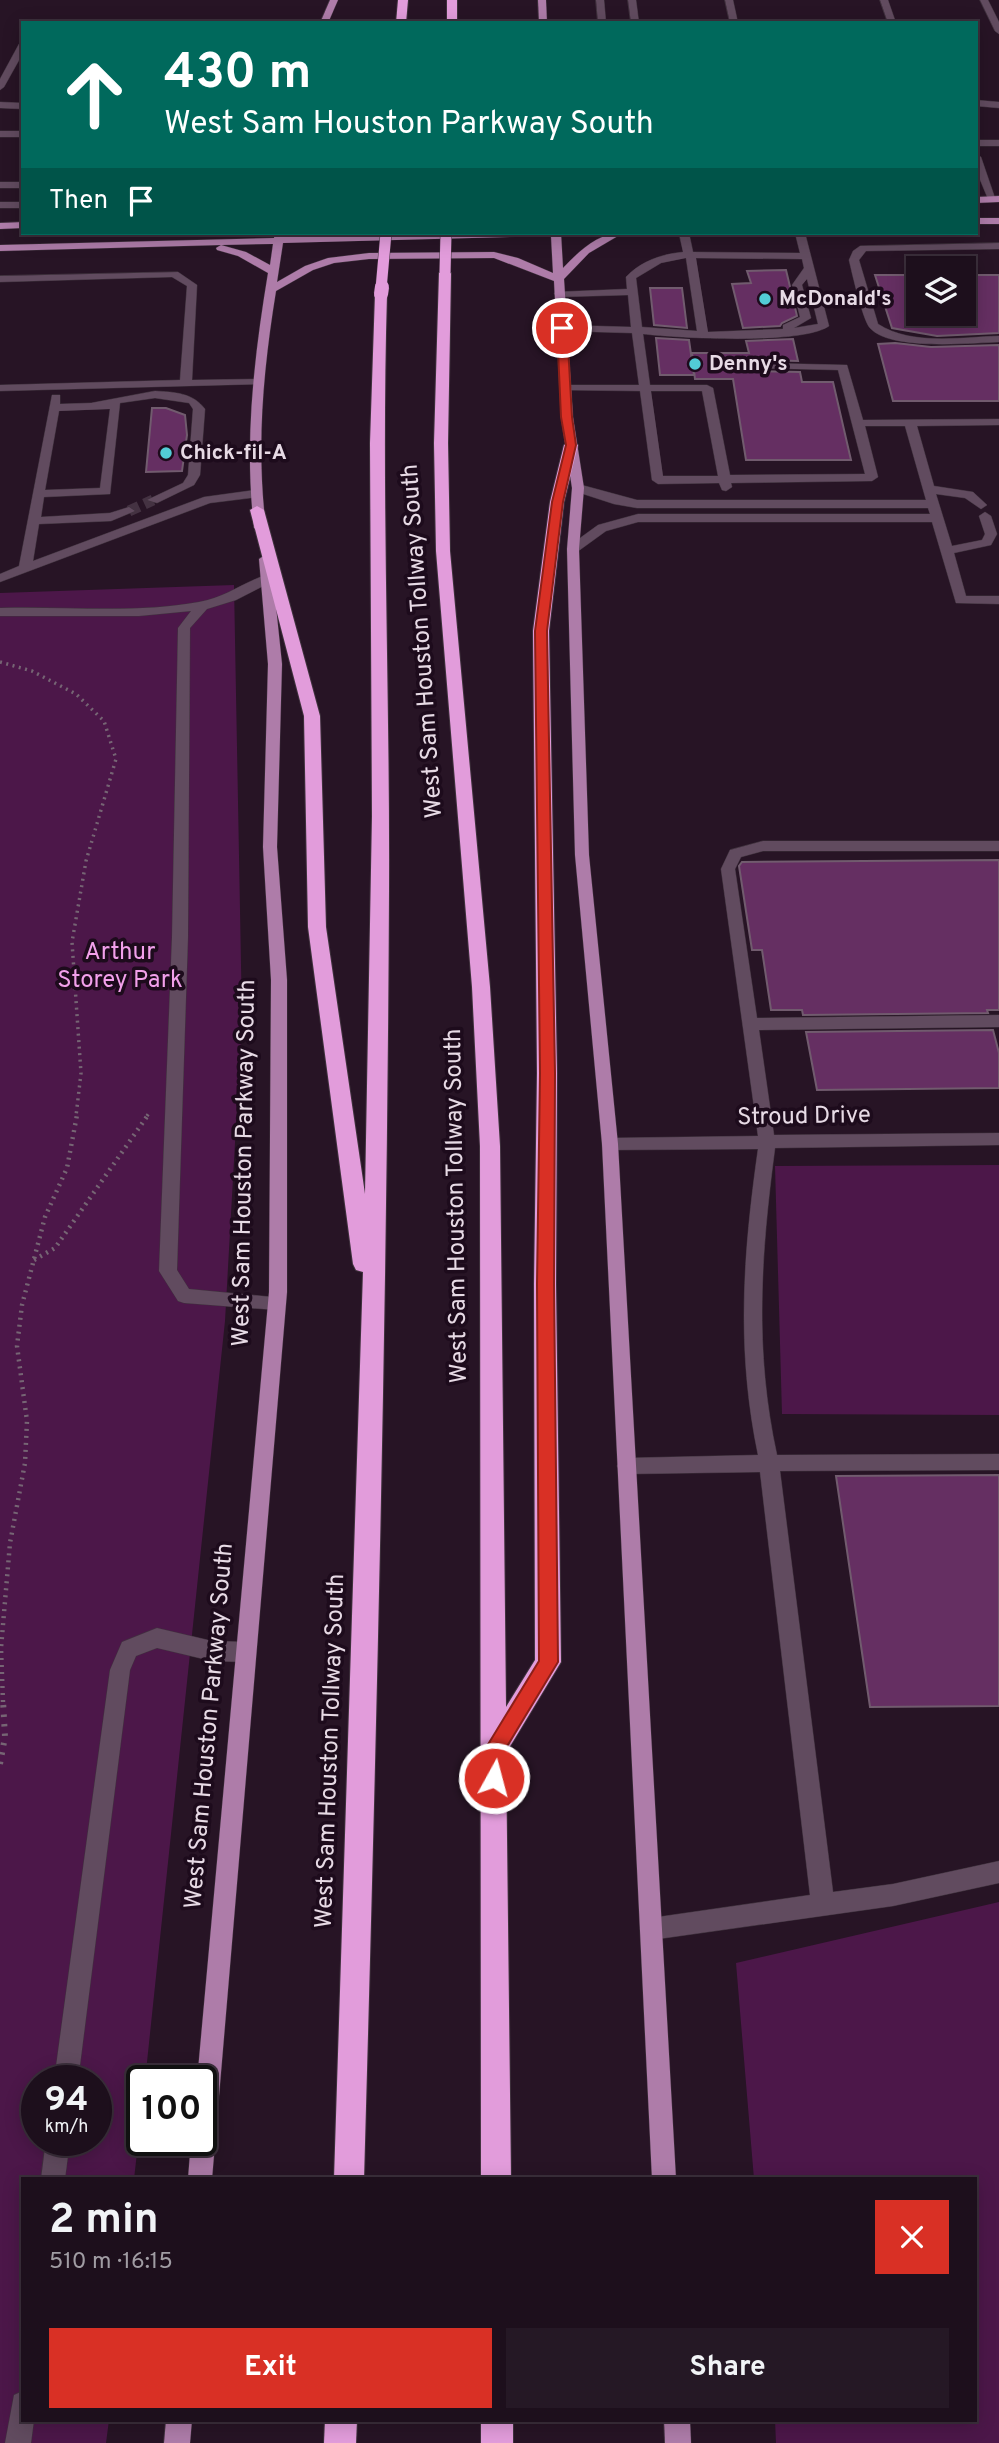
<!DOCTYPE html>
<meta charset="utf-8">
<style>
body{margin:0;font-family:Overpass,sans-serif;background:#251825;color:#f1f3f6;height:100vh;display:flex;flex-direction:column;font-size:26px;white-space:nowrap}
*{box-sizing:border-box;margin:0}
p{font-size:23px;color:#a09ca3}
.icon{flex:none;width:38px;height:38px;fill:none;stroke:currentColor;stroke-width:2;stroke-linecap:round;stroke-linejoin:round}
.map{position:relative;flex:1;overflow:hidden}
.side{position:absolute;left:21px;top:2177px;width:956px;height:245px;display:flex;flex-direction:column;background:#1d0f1c;border-radius:0px;box-shadow:0 4px 18px #0003,0 0 0 2px #3b2f3b}
.side>*{flex:none}
.banner{position:absolute;left:21px;top:21px;width:957px;height:214px;border-radius:0px;box-shadow:0 4px 18px #0003,0 0 0 2px #3b2f3b;background:#00695c;color:#fff;overflow:hidden}
.tools{position:absolute;left:906px;top:256px;display:grid;gap:14px}
.tools a{display:grid;place-items:center;width:70px;height:70px;border-radius:0px;background:#1d0f1c;box-shadow:0 4px 18px #0003,0 0 0 2px #3b2f3b;font-size:35px}
.speed{position:absolute;left:21px;top:2065px;display:flex;gap:14px;font-size:35px;font-weight:700;text-align:center}
.speed>*{display:grid;place-content:center;width:91px;height:91px;border-radius:50%;background:#1d0f1c;box-shadow:0 4px 18px #0003,0 0 0 2px #3b2f3b;line-height:1}
.speed small{font-size:18px;font-weight:400}
.speed .limit{border:4px solid #111;border-radius:10px;background:#fff;color:#111}
.pin{position:absolute;display:grid;place-items:center;width:60px;height:60px;color:#fff;margin:-30px;border:4px solid #fff;border-radius:50%;box-shadow:0 2px 7px #0007}
.me{position:absolute;width:77px;margin:-38px;rotate:7deg;stroke-linejoin:round;filter:drop-shadow(0 0 5px #0008)}
.turn{display:flex;align-items:center;gap:24px;height:147px;padding:0 28px;font-size:32px}
.turn .icon{width:91px;height:91px;stroke-width:2.5}
.turn b{display:block;font-size:49px;line-height:60px}
.then{display:flex;align-items:center;height:66px;padding:0 28px;background:#0003;gap:14px;font-size:26px}
.round{display:grid;place-items:center;flex:none;width:74px;height:74px;border-radius:0px;background:#251825}
.summary{display:flex;align-items:center;justify-content:space-between;height:119px;padding:0 28px}
h1{font-size:42px;font-weight:700;line-height:52px}
.action{display:flex;gap:14px;margin-top:auto;padding:14px 28px}
.action a{flex:1;height:80px;border-radius:0px;background:#d93025;color:#fff;font-size:28px;font-weight:700;line-height:80px;text-align:center}
.action a+a{background:#251825;color:#f1f3f6}
.map>svg:first-child{display:block}
.green{fill:#4c1749;fill-rule:evenodd}
.building{fill:#652f62;stroke:#715b6e;stroke-width:2}
.lines{fill:none;stroke-linecap:round;stroke-linejoin:round}
.minor-tunnel{stroke:#443242;stroke-width:11;stroke-dasharray:11 6;stroke-linecap:butt}
.minor-casing{stroke:#3f323d;stroke-width:1}
.major-casing{stroke:#3f323d;stroke-width:1}
.highway-casing{stroke:#3f323d;stroke-width:2}
.path-far2{stroke:#766574;stroke-width:3.5;stroke-dasharray:2 4.5;stroke-linecap:butt}
.path-far1{stroke:#766574;stroke-width:4.5;stroke-dasharray:2 5;stroke-linecap:butt}
.path{stroke:#766574;stroke-width:6;stroke-dasharray:2.5 7;stroke-linecap:butt}
.minor{fill:#614b5f;fill-rule:evenodd}
.major{fill:#ae7ca9;fill-rule:evenodd}
.highway{fill:#e29cdb;fill-rule:evenodd}
.highway-bridge-far1-casing{stroke:#3f323d;stroke-width:12;stroke-linecap:butt}
.highway-bridge-casing{stroke:#3f323d;stroke-width:15;stroke-linecap:butt}
.highway-bridge-far1{stroke:#e29cdb;stroke-width:11}
.highway-bridge{stroke:#e29cdb;stroke-width:14}
.route{fill:#d93025;stroke:#8d1f18;stroke-width:2}
.poi-dot{fill:#52ccd6;stroke:#1d0b1c;stroke-width:2.5}
.labels{text-anchor:middle;dominant-baseline:central;stroke-width:7;stroke-linejoin:round;paint-order:stroke}
.far-poi-label{font-size:21px;font-weight:bold;fill:#e7dae5;stroke:#1d0b1c;text-anchor:start}
.street-label{font-size:24px;fill:#e7dae5;stroke:#1d0b1c}
.park-label{font-size:24px;fill:#f2a0eb;stroke:#1d0b1c}
</style>
<div class="map">
<svg width="999" height="2443" viewBox="0 0 999 2443">
<rect width="100%" height="100%" fill="#271425"/>
<g class="green">
<path d="M234,585L242,1018L225,1321L145,2081H142V2109L134,2179H23V2420H109L106,2443H0V593ZM37,2081H96V2140H37Z"/>
<path d="M999,1165V1415L782,1414L775,1166Z"/>
<path d="M999,1902V2443H776L775,2420H975V2179H754L736,1963Z"/>
</g>
<g class="building">
<path d="M786,270L797,316L782,323L780,326L743,328L732,284L751,283L747,271Z"/>
<path d="M875,275H919V313H964V275H999V333L937,336L892,328Z"/>
<path d="M650,288H682L687,328L654,325Z"/>
<path d="M656,338L689,340L694,375H660Z"/>
<path d="M793,339L798,361L760,360L753,367L756,371L800,372L802,382H833L851,460H746L733,379H695L692,353H749L746,341Z"/>
<path d="M895,343L931,347L999,345V401H893L878,344Z"/>
<path d="M152,408H166L185,415L187,435L182,471L146,472Z"/>
<path d="M999,860V1010H987L988,1013L803,1015L802,1010H771L762,950H752L739,866L742,862Z"/>
<path d="M993,1030L999,1053V1088L817,1090L806,1032Z"/>
<path d="M999,1475V1706L870,1707L836,1476Z"/>
</g>
<g class="lines">
<path class="minor-tunnel" d="M129,511L153,500"/>
<defs>
<g id="minor">
<path d="M596,0H604L606,23H598Z"/>
<path d="M628,0H636L639,23H631Z"/>
<path d="M725,0H733L738,23H730Z"/>
<path d="M880,0H888L896,23H888Z"/>
<path d="M980,0H988L999,22V34L995,31Z"/>
<path d="M23,41V53L4,87L0,90V79L19,44Z"/>
<path d="M976,100L999,102V108L976,106Z"/>
<path d="M0,102L23,103V109L0,108Z"/>
<rect x="0" y="131" width="23" height="6"/>
<rect x="976" y="140" width="23" height="6"/>
<path d="M976,154L981,157L996,201L988,199L976,170Z"/>
<rect x="0" y="182" width="23" height="6"/>
<rect x="0" y="202" width="23" height="6"/>
<path d="M679,233H689L693,252L800,253L795,233H805L829,326C802,345 679,338 643,334L650,385H707L713,388L730,475L865,474L838,370L756,368L755,366L760,363L847,365L863,420L999,419V425L917,426L934,486L973,492L987,505L981,509L965,498L936,494L952,546L982,540L985,534L979,516L985,512L991,516L997,534L991,545L954,553L966,596H999V604L956,603L932,522H638L606,531L577,552H569V546L598,525L638,514H930L928,508H637L614,504L574,491V485L578,484L637,500H926L905,426H865L878,477L872,481L731,483L732,487L726,491L722,490L719,483L658,484L652,480L640,391L561,390L559,388L565,385H639L632,333L562,331L557,328L562,325L631,327L628,295L559,297L554,294L555,292L627,289L626,277C641,261 662,254 683,252ZM686,258L697,331L642,327L636,278L661,263ZM696,258L802,259L804,268L792,285L800,317L783,325V329L708,332ZM807,279L818,324L794,328L811,318L802,285ZM651,391H702L718,476H663Z"/>
<path d="M999,243V249L866,251L859,260L878,324C912,346 961,337 999,336V342C970,343 890,351 870,328C863,321 852,273 849,260L853,251L860,246Z"/>
<path d="M178,272L197,285L192,380L257,379L263,382L261,384L0,391V385L180,380L187,286L172,277L0,282V276Z"/>
<path d="M155,391C175,392 193,393 205,409L200,475L194,485L157,503L147,500L183,483L188,475L193,409L189,403L155,398L120,403L110,494L44,497L41,517L110,513L129,507L135,511L111,521L39,524L33,561L204,497L255,490L261,494L259,497L210,503L0,582V574L19,566L52,395H60V404L91,403ZM110,409L100,488L45,490L59,411Z"/>
<path d="M269,574L273,575V581L236,600L207,609L190,628L188,937L177,1270L189,1289L283,1298L286,1303L283,1308L277,1310L184,1303L178,1301L159,1271L172,937L178,628L191,611L139,616H0V608C66,606 134,614 199,602C225,598 245,581 269,574Z"/>
<path d="M763,841H999V851H763L741,857L735,869L757,1018L999,1015V1027L759,1030L774,1135L999,1133V1145L775,1148C761,1255 754,1349 777,1455L999,1454V1470L780,1471L833,1892L893,1884L999,1861V1883L893,1906L651,1940L643,1937L640,1929L643,1921L651,1918L810,1895L760,1472L627,1474L620,1472L617,1466L620,1460L627,1458L758,1455C736,1349 743,1255 758,1149L610,1150L604,1149L602,1144L604,1139L610,1138L758,1136L721,869L730,850Z"/>
<path d="M157,1628L212,1641L246,1642L253,1645L256,1652L253,1659L246,1662L212,1661L157,1648L136,1656L130,1670L78,2081H54L110,1670L122,1642Z"/>
<path d="M46,2140H70L65,2179H41Z"/>
<path d="M23,2391V2420H34L31,2443H5L14,2395Z"/>
</g>
<g id="major">
<path d="M330,0H338L328,23H320Z"/>
<path d="M538,0H546L547,23H539Z"/>
<path d="M999,196V202L976,203V197Z"/>
<rect x="976" y="218" width="23" height="6"/>
<path d="M23,222V228L0,229V223Z"/>
<path d="M275,233H285L284,237L561,233L563,268C579,251 599,232 623,233L589,253L564,279L573,417L584,488L579,549L589,855L618,1144L676,2179H652L602,1144L575,855L567,549L572,488L561,417L554,281L494,258L369,259L334,263L313,270L276,291C263,371 256,448 266,528L260,532L254,528C244,441 254,358 268,273L238,256L217,250L216,248L221,245L0,251V245L274,238ZM551,236L553,273L518,258L494,252L369,253L328,258L305,266L277,282L283,243ZM273,244L270,265L246,252L221,245Z"/>
<path d="M265,555L271,559L282,664L277,847L287,980V1292L212,2179H188L191,2140H201V2081H197L269,1292L271,980L263,847L268,664L259,559Z"/>
<path d="M166,2420H192L190,2443H164Z"/>
<path d="M664,2420H690L691,2443H665Z"/>
</g>
<g id="highway">
<path d="M398,0H408L406,23H396Z"/>
<rect x="447" y="0" width="10" height="23"/>
<path d="M445,269L451,273L448,443L450,551L490,987L500,1146L506,1707L535,1660L534,1284L537,1073L533,631L550,502L564,445L571,441L578,445L564,502L549,631L557,1073L556,1284L561,1662L506,1753L511,2179H481L480,1146L472,987L436,551L434,443L439,273Z"/>
<path d="M381,290L387,294C381,493 390,692 389,891C387,1320 376,1750 364,2179H334L363,1272L356,1270L353,1264L308,927L304,716L250,510L257,506L264,510L320,716L326,927L365,1194L372,816L370,443L375,294Z"/>
<path d="M325,2420H357L356,2443H324Z"/>
<rect x="481" y="2420" width="32" height="23"/>
</g>
</defs>
<use href="#minor" class="minor-casing"/>
<use href="#major" class="major-casing"/>
<use href="#highway" class="highway-casing"/>
<g class="path-far2">
<path d="M0,662L32,671L76,694L104,721L116,759L86,861L72,942L81,1073L76,1116"/>
<path d="M147,1116L149,1113"/>
</g>
<g class="path-far1">
<path d="M34,1260L55,1248L148,1115"/>
<path d="M3,1702L1,1648L10,1543L25,1463L27,1421L17,1346L22,1305L45,1217L67,1168L77,1115"/>
</g>
<path class="path" d="M0,1764L5,1737L3,1700"/>
<use href="#minor" class="minor"/>
<use href="#major" class="major"/>
<use href="#highway" class="highway"/>
<defs>
<g id="highway-bridge-far1">
<path d="M445,273L446,233"/>
<path d="M381,289L386,233"/>
</g>
<path id="highway-bridge" d="M381,294L382,287"/>
</defs>
<use href="#highway-bridge-far1" class="highway-bridge-far1-casing"/>
<use href="#highway-bridge" class="highway-bridge-casing"/>
<use href="#highway-bridge-far1" class="highway-bridge-far1"/>
<use href="#highway-bridge" class="highway-bridge"/>
</g>
<path class="route" d="M562,325L567,328L572,417L576,445L563,502L547,631L555,1073L554,1284L558,1662L503,1753L504,1778L501,1785L494,1788L487,1785L484,1778V1751L539,1661L537,1284L540,1073L535,631L552,502L566,445L561,417L557,328Z"/>
<g class="poi-dot">
<circle cx="765" cy="299" r="7"/>
<circle cx="695" cy="364" r="7"/>
<circle cx="166" cy="453" r="7"/>
</g>
<g class="labels">
<g class="far-poi-label">
<text x="779" y="299">McDonald's</text>
<text x="709" y="364">Denny's</text>
<text x="180" y="453">Chick-fil-A</text>
</g>
<g class="street-label">
<text transform="translate(423 641) rotate(-94)">West Sam Houston Tollway South</text>
<text transform="translate(804 1117) rotate(-1)">Stroud Drive</text>
<text transform="translate(245 1163) rotate(-89)">West Sam Houston Parkway South</text>
<text transform="translate(457 1206) rotate(-91)">West Sam Houston Tollway South</text>
<text transform="translate(210 1726) rotate(-85)">West Sam Houston Parkway South</text>
<text transform="translate(331 1751) rotate(-88)">West Sam Houston Tollway South</text>
</g>
<g class="park-label">
<text x="120" y="953">Arthur<tspan x="120" dy="28">Storey Park</tspan></text>
</g>
</g>
</svg>
<div class="tools">
<a><svg class="icon" aria-label="layers" viewBox="0 0 24 24"><path d="M12 4l9 5-9 5-9-5zM3 14l9 5 9-5"/></svg></a>
</div>
<div class="speed"><div>94<small>km/h</small></div><div class="limit">100</div></div>
<div class="pin" style="left:562px;top:328px;background:#d93025"><svg class="icon" aria-label="arrive" viewBox="0 0 24 24"><path d="M6 21V4h12l-3 4 3 4H6"/></svg></div>
<svg class="me" style="left:494px;top:1778px" viewBox="-20 -20 40 40"><circle r="17" fill="#d93025" stroke="#fff" stroke-width="3"/><path d="M0-11L8 9 0 5-8 9z" fill="#fff"/></svg>
<div class="banner">
<div class="turn"><svg class="icon" aria-label="ahead" viewBox="0 0 24 24"><path d="M12 20V5M6 11l6-6 6 6"/></svg><div><b>430 m</b>West Sam Houston Parkway South</div></div>
<div class="then">Then<svg class="icon" aria-label="arrive" viewBox="0 0 24 24"><path d="M6 21V4h12l-3 4 3 4H6"/></svg></div>
</div>
<section class="side">
<div class="summary"><div><h1>2 min</h1><p>510 m · 16:15</p></div><a class="round" style="background:#d93025;color:#fff"><svg class="icon" aria-label="close" viewBox="0 0 24 24"><path d="M6 6l12 12M18 6L6 18"/></svg></a></div>
<div class="action"><a>Exit</a><a>Share</a></div>
</section>
</div>
